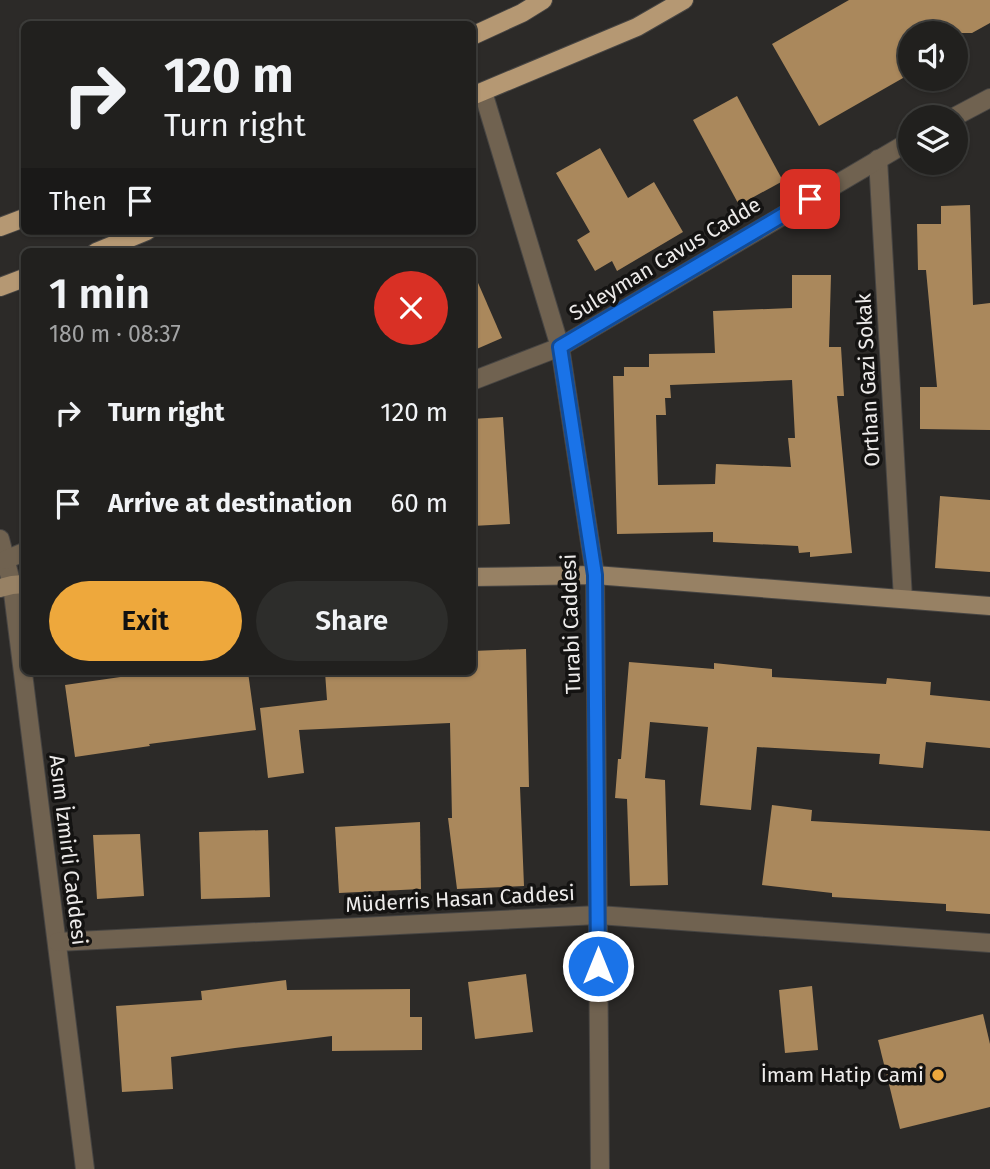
<!DOCTYPE html>
<meta charset="utf-8">
<style>
body{margin:0;font-family:"Fira Sans",sans-serif;background:#2d2d2b;color:#f1f3f6;height:100vh;display:flex;flex-direction:column;font-size:26px;white-space:nowrap}
*{box-sizing:border-box;margin:0}
p{font-size:23px;color:#a2a3a4}
.icon{flex:none;width:38px;height:38px;fill:none;stroke:currentColor;stroke-width:2;stroke-linecap:round;stroke-linejoin:round}
.map{position:relative;flex:1;overflow:hidden}
.panel{position:absolute;left:21px;top:248px;width:455px;height:427px;display:flex;flex-direction:column;background:#21201e;border-radius:10px;box-shadow:0 2px 5px #0004,0 0 0 2px #3e3e3c}
.panel>*{flex:none}
.hud{position:absolute;left:21px;top:21px;width:455px;height:214px;border-radius:10px;box-shadow:0 2px 5px #0004,0 0 0 2px #3e3e3c;background:#21201e;color:#f1f3f6;overflow:hidden}
.fabs{position:absolute;left:898px;top:21px;display:grid;gap:14px}
.fabs a{display:grid;place-items:center;width:70px;height:70px;border-radius:50%;background:#21201e;box-shadow:0 2px 5px #0004,0 0 0 2px #3e3e3c;font-size:35px}
.pin{position:absolute;display:grid;place-items:center;width:60px;height:60px;color:#fff;margin:-30px;border-radius:14px;box-shadow:0 4px 10px #0006}
.me{position:absolute;width:77px;margin:-38px;rotate:0deg;stroke-linejoin:round;filter:drop-shadow(0 0 5px #0008)}
.turn{display:flex;align-items:center;gap:24px;height:147px;padding:0 28px;font-size:32px}
.turn .icon{width:91px;height:91px;stroke-width:2.5}
.turn b{display:block;font-size:49px;line-height:60px}
.then{display:flex;align-items:center;height:66px;padding:0 28px;background:#0003;gap:14px;font-size:26px}
.round{display:grid;place-items:center;flex:none;width:74px;height:74px;border-radius:37px;background:#2d2d2b}
.head{display:flex;align-items:center;justify-content:space-between;height:119px;padding:0 28px}
h1{font-size:42px;font-weight:600;line-height:52px}
.cta{display:flex;gap:14px;margin-top:auto;padding:14px 28px}
.cta a{flex:1;height:80px;border-radius:42px;background:#eea83c;color:#111;font-size:28px;font-weight:600;line-height:80px;text-align:center}
.cta a+a{background:#2d2d2b;color:#f1f3f6}
ul{padding:0;list-style:none}
li{display:flex;align-items:center;gap:21px;height:91px;padding:0 28px}
li div{flex:1}
li b{display:block;font-size:26px}
li em{font-style:normal}
.map>svg:first-child{display:block}
.building{fill:#aa885c;fill-rule:evenodd}
.lines{fill:none;stroke-linecap:round;stroke-linejoin:round}
.street-casing{stroke:#474543;stroke-width:20}
.secondary-casing{stroke:#474543;stroke-width:20}
.primary-casing{stroke:#474543;stroke-width:20}
.street{stroke:#706250;stroke-width:18}
.secondary{stroke:#978164;stroke-width:18}
.primary{stroke:#b59873;stroke-width:18}
.route-casing{stroke:#114b97;stroke-width:18}
.route{stroke:#1a73e8;stroke-width:12}
.poi-dot{fill:#eea83c;stroke:#141312;stroke-width:2.5}
.labels{text-anchor:middle;dominant-baseline:central;stroke-width:7;stroke-linejoin:round;paint-order:stroke}
.street-label{font-size:21px;fill:#edebea;stroke:#141312}
.poi-label{font-size:21px;fill:#edebea;stroke:#141312;text-anchor:end}
</style>
<div class="map">
<svg width="990" height="1169" viewBox="0 0 990 1169">
<rect width="100%" height="100%" fill="#2c2a28"/>
<g class="building">
<path d="M849,0H990V23L972,33H910V74L819,126L772,44Z"/>
<path d="M737,96L783,181L739,205L693,120Z"/>
<path d="M600,148L628,198L654,182L683,232L617,271L612,261L595,271L577,240L590,232L556,173Z"/>
<path d="M970,205L973,305L990,303V430L920,429V387H937L926,270H918L917,224H941V206Z"/>
<path d="M472,269L502,338L472,351Z"/>
<path d="M792,275H831L829,347H841L844,396H837L852,553L810,557V552L799,553L798,546L713,542V532L617,534L613,376H624V367H649V354L715,353L713,311L792,308ZM792,380L795,438H788L791,467L716,464L715,484L658,485L656,415H666L665,398H671L670,385Z"/>
<path d="M503,417L510,524L472,526V419Z"/>
<path d="M940,496L990,500V572L935,568Z"/>
<path d="M526,649L529,787H520L524,886L457,889L448,818H452L450,723L299,730L304,773L268,778L260,708L327,700L325,672H472V651Z"/>
<path d="M629,662L714,669V663L772,669V677L886,684L887,678L931,682L930,695L990,701V748L926,742L923,768L879,764L880,754L757,747L751,810L700,805L708,727L650,722L645,778L665,780L668,885L630,886L627,799L615,798L618,759H621Z"/>
<path d="M155,672H248L256,730L149,744L150,746L75,757L65,685Z"/>
<path d="M772,805L812,810L811,821L990,831V914L946,911V904L832,897V893L762,885Z"/>
<path d="M420,822L421,889L339,893L335,827Z"/>
<path d="M268,830L270,897L201,899L199,832Z"/>
<path d="M140,834L144,896L97,899L93,835Z"/>
<path d="M526,974L533,1032L475,1039L468,982Z"/>
<path d="M286,980L287,990L410,989V1017H422V1050L332,1051V1036L235,1048L171,1057L173,1089L122,1092L116,1006L202,1000L201,991Z"/>
<path d="M812,986L818,1050L785,1053L779,990Z"/>
<path d="M983,1014L990,1044V1107L900,1129L878,1040Z"/>
</g>
<g class="lines">
<defs>
<g id="street">
<path d="M483,92L560,347L595,575L600,1169"/>
<path d="M954,117L990,98"/>
<path d="M878,159L903,599"/>
<path d="M472,381L560,347L910,141"/>
<path d="M0,539L12,585L85,1169"/>
<path d="M5,560L24,552"/>
<path d="M57,942L598,915L990,943"/>
</g>
<g id="secondary">
<path d="M472,577L595,575L990,606"/>
<path d="M0,588L12,585L24,584"/>
</g>
<g id="primary">
<path d="M472,36L522,13L543,0"/>
<path d="M472,96L637,27L684,0"/>
<path d="M0,227L24,218"/>
<path d="M96,252L147,231"/>
<path d="M0,287L24,278"/>
</g>
</defs>
<use href="#street" class="street-casing"/>
<use href="#secondary" class="secondary-casing"/>
<use href="#primary" class="primary-casing"/>
<use href="#street" class="street"/>
<use href="#secondary" class="secondary"/>
<use href="#primary" class="primary"/>
</g>
<g class="lines">
<defs>
<path id="route" d="M598,966L595,575L560,347L810,199"/>
</defs>
<use href="#route" class="route-casing"/>
<use href="#route" class="route"/>
</g>
<circle class="poi-dot" cx="938" cy="1075" r="7"/>
<g class="labels">
<g class="street-label">
<text transform="translate(665 259) rotate(-31)">Suleyman Cavus Cadde</text>
<text transform="translate(868 380) rotate(-93)">Orthan Gazi Sokak</text>
<text transform="translate(571 624) rotate(-92)">Turabi Caddesi</text>
<text transform="translate(68 850) rotate(83)">Asım İzmirli Caddesi</text>
<text transform="translate(460 899) rotate(-3)">Müderris Hasan Caddesi</text>
</g>
<g class="poi-label">
<text x="924" y="1075">İmam Hatip Cami</text>
</g>
</g>
</svg>
<div class="fabs">
<a><svg class="icon" aria-label="sound" viewBox="0 0 24 24"><path d="M4 9h4l5-4v14l-5-4H4zM17 9q2 3 0 6"/></svg></a>
<a><svg class="icon" aria-label="layers" viewBox="0 0 24 24"><path d="M12 4l9 5-9 5-9-5zM3 14l9 5 9-5"/></svg></a>
</div>
<div class="pin" style="left:810px;top:199px;background:#d93025"><svg class="icon" aria-label="arrive" viewBox="0 0 24 24"><path d="M6 21V4h12l-3 4 3 4H6"/></svg></div>
<svg class="me" style="left:598px;top:966px" viewBox="-20 -20 40 40"><circle r="17" fill="#1a73e8" stroke="#fff" stroke-width="3"/><path d="M0-11L8 9 0 5-8 9z" fill="#fff"/></svg>
<div class="hud">
<div class="turn"><svg class="icon" aria-label="right" viewBox="0 0 24 24"><path d="M7 20v-9h11M14 6l5 5-5 5"/></svg><div><b>120 m</b>Turn right</div></div>
<div class="then">Then<svg class="icon" aria-label="arrive" viewBox="0 0 24 24"><path d="M6 21V4h12l-3 4 3 4H6"/></svg></div>
</div>
<section class="panel">
<div class="head"><div><h1>1 min</h1><p>180 m · 08:37</p></div><a class="round" style="background:#d93025;color:#fff"><svg class="icon" aria-label="close" viewBox="0 0 24 24"><path d="M6 6l12 12M18 6L6 18"/></svg></a></div>
<ul>
<li><svg class="icon" aria-label="right" viewBox="0 0 24 24"><path d="M7 20v-9h11M14 6l5 5-5 5"/></svg><div><b>Turn right</b></div><em>120 m</em></li>
<li><svg class="icon" aria-label="arrive" viewBox="0 0 24 24"><path d="M6 21V4h12l-3 4 3 4H6"/></svg><div><b>Arrive at destination</b></div><em>60 m</em></li>
</ul>
<div class="cta"><a>Exit</a><a>Share</a></div>
</section>
</div>
